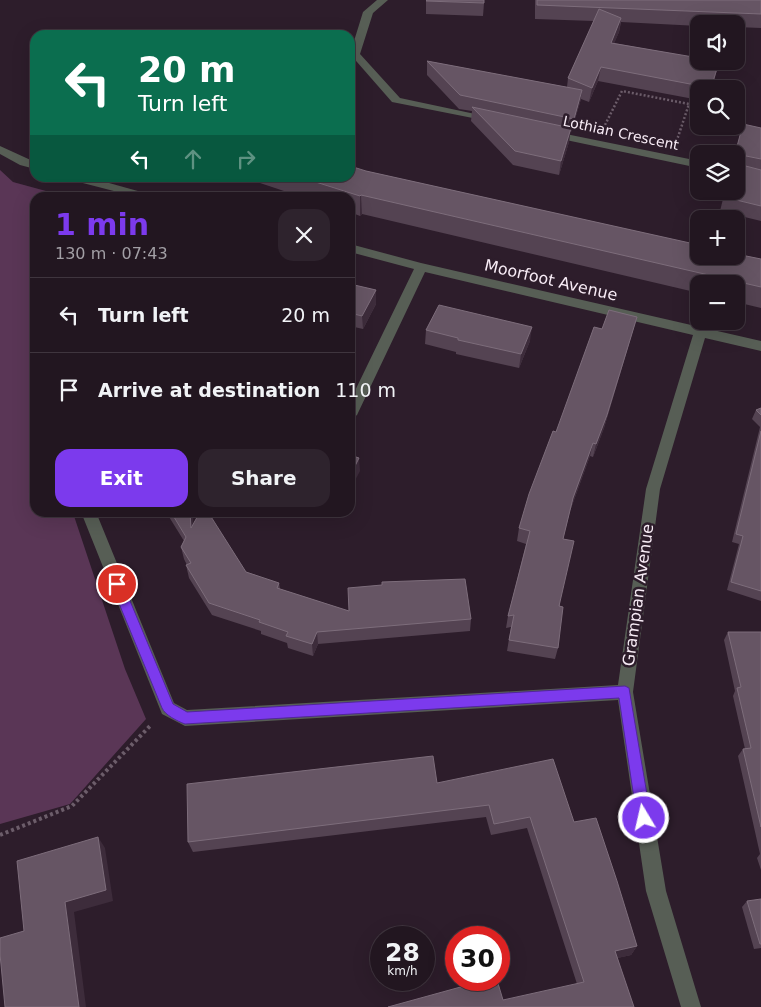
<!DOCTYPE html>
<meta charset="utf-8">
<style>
body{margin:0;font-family:"DejaVu Sans",sans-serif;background:#2e232d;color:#f1f3f6;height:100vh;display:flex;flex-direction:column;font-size:19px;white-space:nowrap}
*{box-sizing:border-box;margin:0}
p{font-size:16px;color:#a29fa5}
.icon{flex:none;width:28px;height:28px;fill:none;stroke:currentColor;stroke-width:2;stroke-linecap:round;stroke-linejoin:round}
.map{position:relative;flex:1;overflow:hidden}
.details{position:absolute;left:30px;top:192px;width:325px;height:325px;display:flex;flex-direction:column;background:#221620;border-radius:15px;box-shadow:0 5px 20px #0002,0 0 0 1px #3f353e}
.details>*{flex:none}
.top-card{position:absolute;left:30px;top:30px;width:325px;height:152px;border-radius:15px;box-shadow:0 5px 20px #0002,0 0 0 1px #3f353e;background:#0b6e4f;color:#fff;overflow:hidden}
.tools{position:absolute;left:690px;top:15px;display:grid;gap:10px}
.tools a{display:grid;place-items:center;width:55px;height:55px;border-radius:10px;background:#221620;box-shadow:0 5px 20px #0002,0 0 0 1px #3f353e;font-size:25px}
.speed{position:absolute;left:370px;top:926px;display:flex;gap:10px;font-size:25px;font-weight:700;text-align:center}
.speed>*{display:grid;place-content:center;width:65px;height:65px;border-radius:50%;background:#221620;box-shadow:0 5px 20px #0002,0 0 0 1px #3f353e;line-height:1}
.speed small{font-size:12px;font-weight:400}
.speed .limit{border:8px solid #d22;background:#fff;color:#111}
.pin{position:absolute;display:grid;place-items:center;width:42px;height:42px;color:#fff;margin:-21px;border:2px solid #fff;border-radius:50%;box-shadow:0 1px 5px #0007}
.me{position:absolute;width:55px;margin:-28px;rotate:351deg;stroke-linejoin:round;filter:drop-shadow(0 0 4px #0008)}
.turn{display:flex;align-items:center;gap:18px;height:105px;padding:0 25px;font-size:22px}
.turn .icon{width:65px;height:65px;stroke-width:2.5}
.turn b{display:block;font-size:35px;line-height:42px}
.lanes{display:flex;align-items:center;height:48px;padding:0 25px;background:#0003;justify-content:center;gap:25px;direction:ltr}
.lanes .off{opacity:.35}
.round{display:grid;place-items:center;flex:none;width:52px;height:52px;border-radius:15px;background:#2e232d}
.head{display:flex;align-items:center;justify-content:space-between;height:85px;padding:0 25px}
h1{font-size:30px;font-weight:800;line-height:38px;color:#7c3aed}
.primary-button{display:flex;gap:10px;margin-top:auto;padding:10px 25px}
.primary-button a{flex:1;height:58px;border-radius:15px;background:#7c3aed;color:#fff;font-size:20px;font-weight:800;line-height:58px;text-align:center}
.primary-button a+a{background:#2e232d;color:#f1f3f6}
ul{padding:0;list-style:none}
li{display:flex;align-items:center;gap:15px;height:75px;padding:0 25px;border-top:1px solid #3f353e}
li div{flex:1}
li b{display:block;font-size:19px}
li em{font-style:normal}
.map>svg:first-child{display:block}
.green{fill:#5a3656}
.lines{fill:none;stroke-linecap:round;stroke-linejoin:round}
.path-far1{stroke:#6c5d6a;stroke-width:2.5;stroke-dasharray:2 2;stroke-linecap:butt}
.path{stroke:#6c5d6a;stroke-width:4;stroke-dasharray:3 3;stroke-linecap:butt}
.minor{fill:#575e55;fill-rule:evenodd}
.wall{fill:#544352}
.shaded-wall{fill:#3d2c3b}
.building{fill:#665564;stroke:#7d6d7b}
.route{fill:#7c3aed;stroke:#51269a}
.labels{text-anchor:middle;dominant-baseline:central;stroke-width:5;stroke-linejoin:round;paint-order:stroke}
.far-street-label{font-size:14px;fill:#f8ecf6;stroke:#2d1d2b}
.street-label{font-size:16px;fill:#f8ecf6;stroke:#2d1d2b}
</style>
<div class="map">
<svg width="761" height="1007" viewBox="0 0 761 1007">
<rect width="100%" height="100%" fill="#2d1d2b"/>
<path class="green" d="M0,170L13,182L68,197L35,198V373L29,381L35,399V512L73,513L125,669L146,719L70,804L0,824Z"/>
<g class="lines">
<path class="path-far1" d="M605,125L622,91L689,104L677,140"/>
<path class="path" d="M0,835L72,806L150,726"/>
<g class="minor">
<path d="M377,0H388L373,13L360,54L400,98L508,121V125L392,102L350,54L363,12Z"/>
<path d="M551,131L699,161V168L547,136L545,134Z"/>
<path d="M0,146L35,162V169L20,165L0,154Z"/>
<path d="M73,178H91L163,198H141L75,181Z"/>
<path d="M350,244L421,263L761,341V351L705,338L660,489L633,692L666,891L701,1007H681L646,891L618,700L185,726L162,714L81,512H96L174,703L187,710L618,685L646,489L693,335L425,272L357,415L350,420V401L414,269L350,252Z"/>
</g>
</g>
<g class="wall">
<path d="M535,0H761V28L736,27V24H699V26L621,22L619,32L614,43L719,62L712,89H699V100L598,81L589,102L581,99L571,132H570L569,142L559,175L513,165L471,121L472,111L459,109L427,75V61L567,87L568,78L594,21L535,19Z"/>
<path d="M426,1L484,3L483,16L426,14Z"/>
<path d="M743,124L761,128V221L720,211L725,191H736V154H735Z"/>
<path d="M366,171L761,259V308L736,302V284H699V293L362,214L360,216L350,212V198H305L245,178H350Z"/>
<path d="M350,284L376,290V304L363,329L350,326Z"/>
<path d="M637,317L604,428L593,457L590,456L570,511L563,539L558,648L555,659L507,651L511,627L506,628L508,616L526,544L517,541L519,528L556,432L602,329Z"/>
<path d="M426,330L530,341L519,368L456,354V352L425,344Z"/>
<path d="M761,408V601L727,590L739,544L732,542L760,427L752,419L756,410Z"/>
<path d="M166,512H193V524L246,572L279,583L280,589L349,611L471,619L470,631L318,644L313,656L288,648L287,643L261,634V631L212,615L189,578L186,565H187L184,559L181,547L184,541Z"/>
<path d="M728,632H761V870L757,858L760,854L738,756L743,749H745L733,696L735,691L724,640Z"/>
<path d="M437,783L574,822L637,946L631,955L617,958L634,1007L577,984L527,828L491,835L486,817L193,852L188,842Z"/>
<path d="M761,899V948L754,949L742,907L747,901Z"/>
</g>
<g class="shaded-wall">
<path d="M621,18L619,32L609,56L611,43Z"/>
<path d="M601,67L598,81L589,102L592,88Z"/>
<path d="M582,90L580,103L571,132L574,119Z"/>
<path d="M571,128L569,142L559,175L561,161Z"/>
<path d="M361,195L362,214L360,216V196Z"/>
<path d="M376,290V304L363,329L362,316Z"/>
<path d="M637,317L604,428L593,457L596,444Z"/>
<path d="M532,327L530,341L519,368L521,354Z"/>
<path d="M593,443L590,456L570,511L573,498Z"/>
<path d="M359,458L360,471L350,490V476Z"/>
<path d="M190,512H193L194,541L191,528Z"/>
<path d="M317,632L318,644L313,656L312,644Z"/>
<path d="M98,837L105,848L113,901L74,912L86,1007H79L65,902Z"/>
<path d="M637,946L631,955L609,960L615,951Z"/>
</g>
<g class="building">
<path d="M427,0H484V3L426,1Z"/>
<path d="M537,0H761V14L537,5Z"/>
<path d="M599,9L621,18L611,43L699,58V61H714L719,62L711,88L601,67L592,88L568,78Z"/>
<path d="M427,61L582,90L574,119L460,95Z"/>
<path d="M472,107L571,128L561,161L515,151Z"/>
<path d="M743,124L761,128V159L741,155L738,164L761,170V206L724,197L726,191H736V154H735Z"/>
<path d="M350,166L366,171L699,245V256H736V254L761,259V287L361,195L360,196L303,178H350Z"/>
<path d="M350,284L376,290L362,316L350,313Z"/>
<path d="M439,305L532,327L521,354L458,340V338L426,330Z"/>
<path d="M609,310L637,317L607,415L596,444L593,443L573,498L563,539L574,541L559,606L563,607L558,648L509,640L514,615L508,616L530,531L519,528L529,494L553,431L556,432L594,327L602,329Z"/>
<path d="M761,408V415L756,410Z"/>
<path d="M761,431V591L731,582L743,536L736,534Z"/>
<path d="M350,455L359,458L350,476Z"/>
<path d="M171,512H190L191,528L200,512H208L246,572L279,583L277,588L349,611L348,588L382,585V582L465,579L471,619L317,632L312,644L286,636L288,632L259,622L260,620L209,603L186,565L191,563L181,547L186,537Z"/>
<path d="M728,632H761V827L743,749L751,748L737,688L741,687Z"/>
<path d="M433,756L437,783L553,759L574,822L596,818L617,881L637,946L615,951L634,1007H388L486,980H497L503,1000L584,982L530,817L494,824L489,805L188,842L187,784Z"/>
<path d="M98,837L106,890L65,902L79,1007H5L0,954V938L24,931L17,861Z"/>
<path d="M761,899V944H760L747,901Z"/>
</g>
<path class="route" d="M117,578L123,584L173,704L187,712L625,686L629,688L651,818L649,823L644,825L639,823L637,818L619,698L185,724C177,721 165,715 162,708L111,584Z"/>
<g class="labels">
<g class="far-street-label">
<text transform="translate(621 133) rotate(12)">Lothian Crescent</text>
</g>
<g class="street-label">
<text transform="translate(551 280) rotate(13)">Moorfoot Avenue</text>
<text transform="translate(638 595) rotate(-82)">Grampian Avenue</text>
</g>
</g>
</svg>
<div class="tools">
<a><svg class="icon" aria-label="sound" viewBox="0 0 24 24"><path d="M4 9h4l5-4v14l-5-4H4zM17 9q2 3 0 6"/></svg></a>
<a><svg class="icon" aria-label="search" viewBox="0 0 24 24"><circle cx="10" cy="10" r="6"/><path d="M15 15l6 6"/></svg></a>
<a><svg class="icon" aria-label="layers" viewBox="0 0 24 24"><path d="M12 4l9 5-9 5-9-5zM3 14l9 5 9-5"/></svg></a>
<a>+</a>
<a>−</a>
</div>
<div class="speed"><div>28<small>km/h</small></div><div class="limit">30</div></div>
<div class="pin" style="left:117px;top:584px;background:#d93025"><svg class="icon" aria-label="arrive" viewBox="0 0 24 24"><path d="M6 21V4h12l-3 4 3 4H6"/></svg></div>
<svg class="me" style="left:644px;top:818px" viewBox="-20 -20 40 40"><circle r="17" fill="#7c3aed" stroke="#fff" stroke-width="3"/><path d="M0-11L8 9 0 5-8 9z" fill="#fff"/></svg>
<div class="top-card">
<div class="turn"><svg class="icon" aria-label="left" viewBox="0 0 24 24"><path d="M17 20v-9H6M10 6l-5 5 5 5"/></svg><div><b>20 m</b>Turn left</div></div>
<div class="lanes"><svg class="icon" aria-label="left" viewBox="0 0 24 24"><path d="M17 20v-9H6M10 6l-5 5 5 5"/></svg><svg class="icon off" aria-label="ahead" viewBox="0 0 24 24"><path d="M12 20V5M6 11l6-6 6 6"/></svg><svg class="icon off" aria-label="right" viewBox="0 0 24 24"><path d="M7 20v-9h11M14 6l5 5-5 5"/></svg></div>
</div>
<section class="details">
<div class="head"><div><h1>1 min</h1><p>130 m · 07:43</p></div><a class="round"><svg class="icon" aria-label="close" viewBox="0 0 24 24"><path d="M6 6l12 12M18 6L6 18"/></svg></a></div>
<ul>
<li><svg class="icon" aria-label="left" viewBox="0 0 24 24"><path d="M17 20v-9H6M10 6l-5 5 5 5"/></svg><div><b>Turn left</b></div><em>20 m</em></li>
<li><svg class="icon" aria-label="arrive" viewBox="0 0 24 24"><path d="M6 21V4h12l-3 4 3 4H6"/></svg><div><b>Arrive at destination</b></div><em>110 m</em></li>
</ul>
<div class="primary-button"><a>Exit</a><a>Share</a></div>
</section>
</div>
